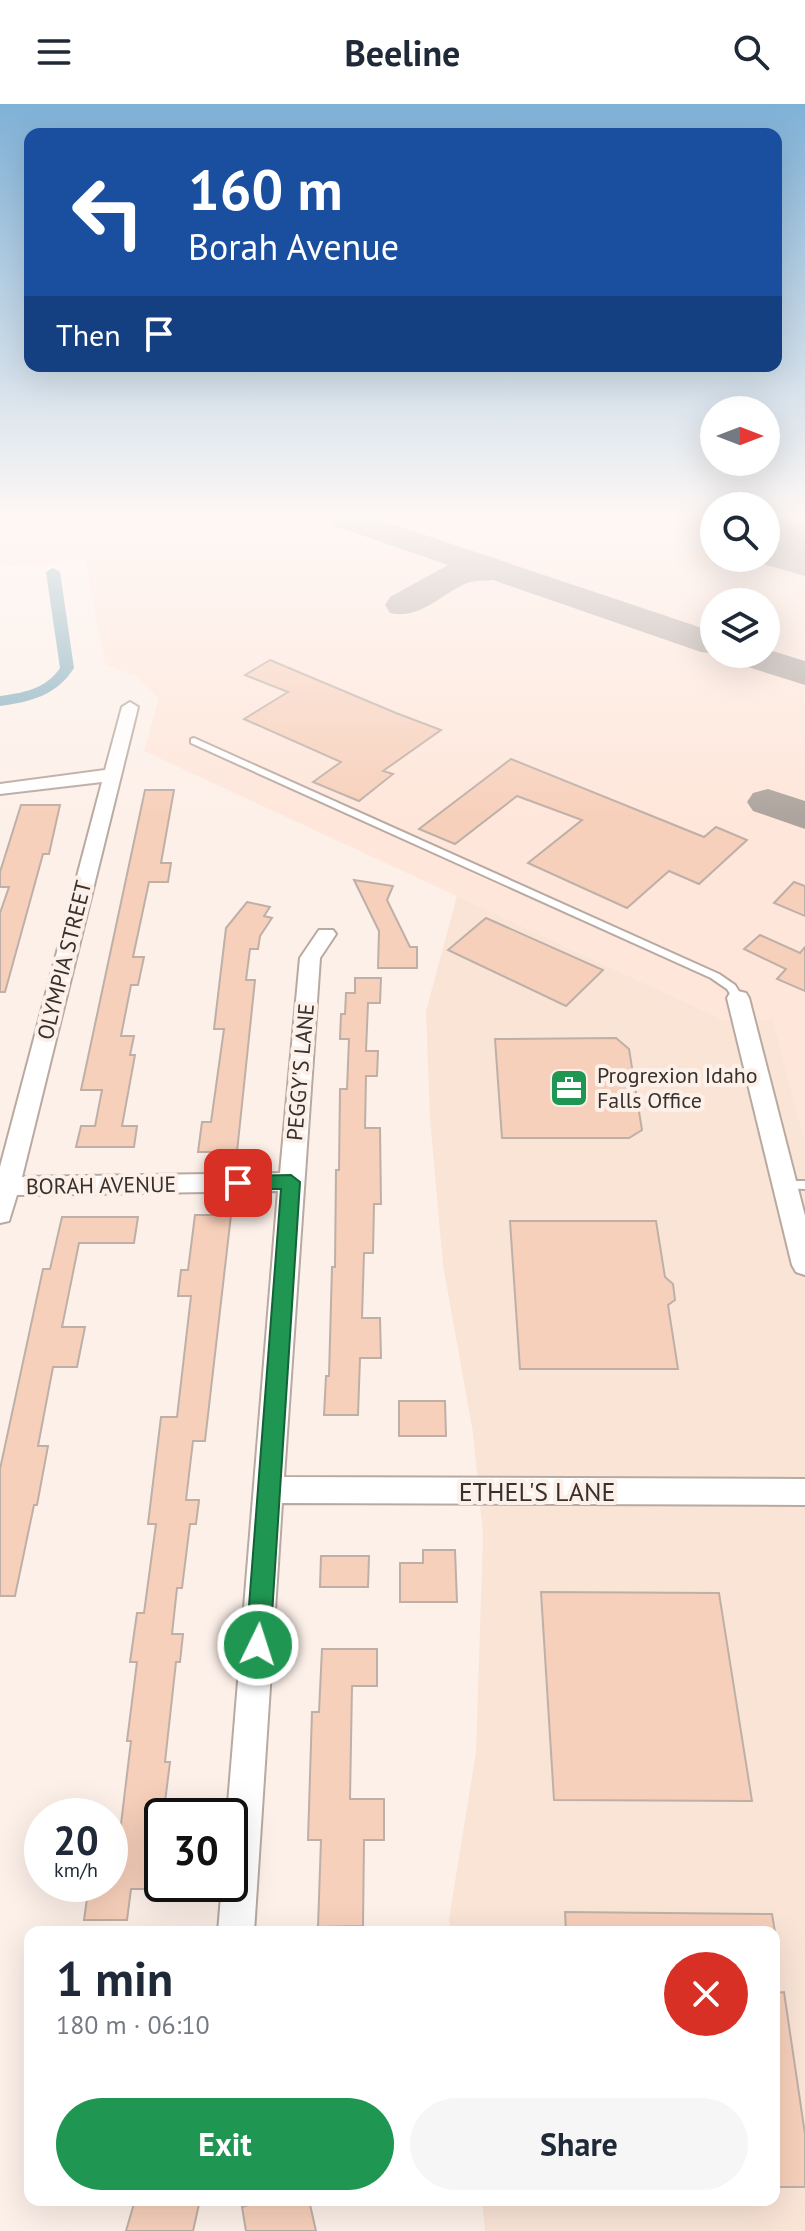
<!DOCTYPE html>
<meta charset="utf-8">
<style>
body{margin:0;font-family:"PT Sans",sans-serif;background:#f6f6f7;color:#1f2937;height:100vh;display:flex;flex-direction:column;font-size:30px;white-space:nowrap}
*{box-sizing:border-box;margin:0}
p{font-size:26px;color:#747a83}
.icon{flex:none;width:44px;height:44px;fill:none;stroke:currentColor;stroke-width:2;stroke-linecap:round;stroke-linejoin:round}
.map{position:relative;flex:1;overflow:hidden}
.side{position:absolute;left:24px;top:1822px;width:756px;height:280px;display:flex;flex-direction:column;background:#fff;border-radius:16px;box-shadow:0 8px 32px #0002}
.side>*{flex:none}
.guide{position:absolute;left:24px;top:24px;width:758px;height:244px;border-radius:16px;box-shadow:0 8px 32px #0002;background:#1a4fa0;color:#fff;overflow:hidden}
.needle{width:52px;rotate:90deg}
.fabs{position:absolute;left:700px;top:292px;display:grid;gap:16px}
.fabs a{display:grid;place-items:center;width:80px;height:80px;border-radius:50%;background:#fff;box-shadow:0 8px 32px #0002;font-size:40px}
.speed{position:absolute;left:24px;top:1694px;display:flex;gap:16px;font-size:40px;font-weight:700;text-align:center}
.speed>*{display:grid;place-content:center;width:104px;height:104px;border-radius:50%;background:#fff;box-shadow:0 8px 32px #0002;line-height:1}
.speed small{font-size:20px;font-weight:400}
.speed .limit{border:4px solid #111;border-radius:12px;background:#fff;color:#111}
.pin{position:absolute;display:grid;place-items:center;width:68px;height:68px;color:#fff;margin:-34px;border-radius:16px;box-shadow:0 4px 12px #0006}
.me{position:absolute;width:88px;margin:-44px;rotate:4deg;stroke-linejoin:round;filter:drop-shadow(0 0 6px #0008)}
.turn{display:flex;align-items:center;gap:28px;height:168px;padding:0 32px;font-size:36px}
.turn .icon{width:104px;height:104px;stroke-width:2.5}
.turn b{display:block;font-size:56px;line-height:68px}
.then{display:flex;align-items:center;height:76px;padding:0 32px;background:#0003;gap:16px;font-size:30px}
.round{display:grid;place-items:center;flex:none;width:84px;height:84px;border-radius:42px;background:#f6f6f7}
.headline{display:flex;align-items:center;justify-content:space-between;height:136px;padding:0 32px}
h1{font-size:48px;font-weight:700;line-height:60px}
.cta{display:flex;gap:16px;margin-top:auto;padding:16px 32px}
.cta a{flex:1;height:92px;border-radius:48px;background:#1f9652;color:#fff;font-size:32px;font-weight:700;line-height:92px;text-align:center}
.cta a+a{background:#f6f6f7;color:#1f2937}
header{display:flex;justify-content:space-between;align-items:center;height:104px;padding:0 32px;background:#fff;font-size:36px;font-weight:700}
.map>svg:first-child{display:block}
.commercial{fill:#fae4d6}
.built{fill:#fee6da;fill-rule:evenodd}
.lines{fill:none;stroke-linecap:round;stroke-linejoin:round}
.canal{fill:#81adbd;fill-rule:evenodd}
.taxiway{fill:#aea49e;fill-rule:evenodd}
.runway{fill:#aea49e;fill-rule:evenodd}
.building{fill:#f7d0bb;stroke:#beafa7;stroke-width:2}
.lane-casing{stroke:#b8a9a1;stroke-width:4}
.street-casing{stroke:#b8a9a1;stroke-width:4}
.lane{fill:#fff;fill-rule:evenodd}
.street{fill:#fff;fill-rule:evenodd}
.route{fill:#1f9652;stroke:#146235;stroke-width:2}
.labels{text-anchor:middle;dominant-baseline:central;stroke-width:8;stroke-linejoin:round;paint-order:stroke}
.street-label{font-size:22px;fill:#37312e;stroke:#fdf0e9}
.poi-label{font-size:22px;fill:#37312e;stroke:#fdf0e9;text-anchor:start}
.near-street-label{font-size:26px;fill:#37312e;stroke:#fdf0e9}
</style>
<header><svg class="icon" aria-label="menu" viewBox="0 0 24 24"><path d="M4 6h16M4 12h16M4 18h16"/></svg>Beeline<svg class="icon" aria-label="search" viewBox="0 0 24 24"><circle cx="10" cy="10" r="6"/><path d="M15 15l6 6"/></svg></header>
<div class="map">
<svg width="805" height="2127" viewBox="0 0 805 2127">
<rect width="100%" height="100%" fill="#fdf0e9"/>
<path class="commercial" d="M457,792L724,916H773L805,1037V2127H485L482,2096H774V1828H450L449,1815L476,1648L483,1431L473,1329L443,1161L430,1015L426,907Z"/>
<path class="built" d="M0,415H714V454H766V415H805V1037L773,916H724L144,647L159,594L137,573L105,560L85,455L9,462L0,458ZM714,498H766V550H714Z"/>
<g class="lines">
<path class="canal" d="M53,464L60,468L74,564C57,591 31,598 0,602V592C23,589 46,585 60,564L46,468Z"/>
<g class="taxiway">
<path d="M330,415H377L714,528V550H718L701,548L493,476C485,477 475,476 467,479C441,490 420,516 390,509L385,501L390,493L448,461L335,422Z"/>
<path d="M766,545L805,557V581L732,558L726,550H766Z"/>
<path d="M768,685L805,697V725L753,707L747,698L753,689Z"/>
</g>
<path class="runway" d="M766,415H783L805,421V472L742,454H766Z"/>
</g>
<g class="building">
<path d="M270,556L396,609L441,626L383,667L393,670L359,697L313,678L341,658L244,615L288,588L245,571Z"/>
<path d="M511,655L704,733L716,723L747,736L699,780L669,767L627,804L528,759L582,716L517,692L455,740L419,725Z"/>
<path d="M145,686H174L161,759H171L168,778H149L133,853H144L138,881H131L121,932H134L130,951H135L122,1022H137L134,1043H76L81,1022H95L102,986H81Z"/>
<path d="M21,701H60L49,750H43L5,888H0V809L9,783H0V768Z"/>
<path d="M354,776L393,782L387,796L410,843H417V864H378L379,827Z"/>
<path d="M794,778L805,782V812L774,799Z"/>
<path d="M247,798L270,803L264,812L272,814L260,832L258,845H250L246,876H255L237,1048H198L202,1018H211L224,925H214L226,824Z"/>
<path d="M486,814L603,866L566,902L448,846Z"/>
<path d="M760,831L800,849L805,843V887L777,875L786,865L744,845Z"/>
<path d="M355,874H381L380,899H368L366,947H378L377,972H366L365,1024H380L381,1100H374L373,1149H364L362,1214H380L381,1254H360L358,1311H324L326,1272H329L332,1163H335L336,1066H339L340,985H347L349,935H340L341,910H345L346,889H355Z"/>
<path d="M616,934L629,945L642,1026L629,1034H502L495,935Z"/>
<path d="M195,1111H231L205,1337H193L186,1396H199L196,1420H190L182,1484H177L172,1530H183L180,1558H176L165,1658H170L162,1722H155L147,1785H131L127,1816H84L89,1780H110V1745H118L131,1637H127L137,1558H130L137,1509H144L156,1420H148L161,1313H177L191,1192H178L181,1166H188Z"/>
<path d="M62,1113H138L134,1139H79L62,1223H85L77,1263H53L38,1342H48L37,1401H34L15,1492H0V1365L43,1165H50Z"/>
<path d="M510,1117H656L665,1173L673,1180L675,1196L668,1201L678,1265H520Z"/>
<path d="M399,1297H445L446,1332H399Z"/>
<path d="M423,1446H455L457,1498H400V1459H423Z"/>
<path d="M321,1452H369L368,1483H320Z"/>
<path d="M541,1488L719,1489L752,1697L554,1696Z"/>
<path d="M322,1545H377V1582H352L350,1695H384V1736H364L363,1822L318,1823L321,1736H308L312,1608H319Z"/>
<path d="M565,1808L772,1810L775,1828H566Z"/>
<path d="M784,1888L805,2030V2083H774V1889Z"/>
<path d="M135,2096H200L193,2127H126Z"/>
<path d="M263,2096H309L316,2127H246L242,2103Z"/>
</g>
<g class="lines">
<defs>
<g id="lane">
<path d="M194,634L719,870L735,881L743,894L742,896H734L727,885L711,874L191,639V635Z"/>
<path d="M785,1077H805V1085L781,1084L779,1081L781,1078Z"/>
</g>
<g id="street">
<path d="M130,598L138,603L22,1073L280,1069L300,854L319,826H333L336,830L320,854L284,1373L805,1375V1401L282,1399L254,1828H218L222,1780H230V1712H227L278,1087L17,1091L9,1117L0,1119V1063L102,678L0,690V680L105,666L122,603Z"/>
<path d="M738,887L746,889L749,894L805,1112V1171L796,1168L792,1161L727,894L730,889Z"/>
</g>
</defs>
<use href="#lane" class="lane-casing"/>
<use href="#street" class="street-casing"/>
<use href="#lane" class="lane"/>
<use href="#street" class="street"/>
</g>
<linearGradient id="sky" x2="0" y2="1"><stop stop-color="#7fb1d7"/><stop offset="0.58" stop-color="#fef8f5"/><stop offset="1" stop-color="#fef8f5" stop-opacity="0"/></linearGradient>
<rect width="805" height="713" fill="url(#sky)"/>
<path class="route" d="M291,1071L300,1078L270,1541L266,1549L258,1552L250,1549L246,1541L281,1085H238L229,1079L238,1072Z"/>
<defs>
<symbol id="office-square" viewBox="-11 -11 22 22"><rect x="-9" y="-9" width="18" height="18" rx="4" fill="#1f9652" stroke="#fdf0e9"/><path d="M-6-3h4V-5.5h4V-3h4V5H-6ZM-1-4.5V-3h2v-1.5ZM-6 0V1H6V0Z" fill="#fff"/></symbol>
</defs>
<g fill-rule="evenodd">
<use href="#office-square" x="547" y="962" width="44" height="44"/>
</g>
<g class="labels">
<g class="street-label">
<text transform="translate(64 856) rotate(-76)">OLYMPIA STREET</text>
<text transform="translate(300 968) rotate(-85)">PEGGY'S LANE</text>
<text transform="translate(101 1081) rotate(-1)">BORAH AVENUE</text>
</g>
<g class="poi-label">
<text x="597" y="971">Progrexion Idaho<tspan x="597" dy="25">Falls Office</tspan></text>
</g>
<g class="near-street-label">
<text x="537" y="1387">ETHEL'S LANE</text>
</g>
</g>
</svg>
<div class="fabs">
<a><svg class="needle" viewBox="-14 -14 28 28"><path d="M0-13l5 13h-10z" fill="#e53935"/><path d="M0 13l5-13h-10z" fill="#747a83"/></svg></a>
<a><svg class="icon" aria-label="search" viewBox="0 0 24 24"><circle cx="10" cy="10" r="6"/><path d="M15 15l6 6"/></svg></a>
<a><svg class="icon" aria-label="layers" viewBox="0 0 24 24"><path d="M12 4l9 5-9 5-9-5zM3 14l9 5 9-5"/></svg></a>
</div>
<div class="speed"><div>20<small>km/h</small></div><div class="limit">30</div></div>
<div class="pin" style="left:238px;top:1079px;background:#d93025"><svg class="icon" aria-label="arrive" viewBox="0 0 24 24"><path d="M6 21V4h12l-3 4 3 4H6"/></svg></div>
<svg class="me" style="left:258px;top:1541px" viewBox="-20 -20 40 40"><circle r="17" fill="#1f9652" stroke="#fff" stroke-width="3"/><path d="M0-11L8 9 0 5-8 9z" fill="#fff"/></svg>
<div class="guide">
<div class="turn"><svg class="icon" aria-label="left" viewBox="0 0 24 24"><path d="M17 20v-9H6M10 6l-5 5 5 5"/></svg><div><b>160 m</b>Borah Avenue</div></div>
<div class="then">Then<svg class="icon" aria-label="arrive" viewBox="0 0 24 24"><path d="M6 21V4h12l-3 4 3 4H6"/></svg></div>
</div>
<section class="side">
<div class="headline"><div><h1>1 min</h1><p>180 m · 06:10</p></div><a class="round" style="background:#d93025;color:#fff"><svg class="icon" aria-label="close" viewBox="0 0 24 24"><path d="M6 6l12 12M18 6L6 18"/></svg></a></div>
<div class="cta"><a>Exit</a><a>Share</a></div>
</section>
</div>
